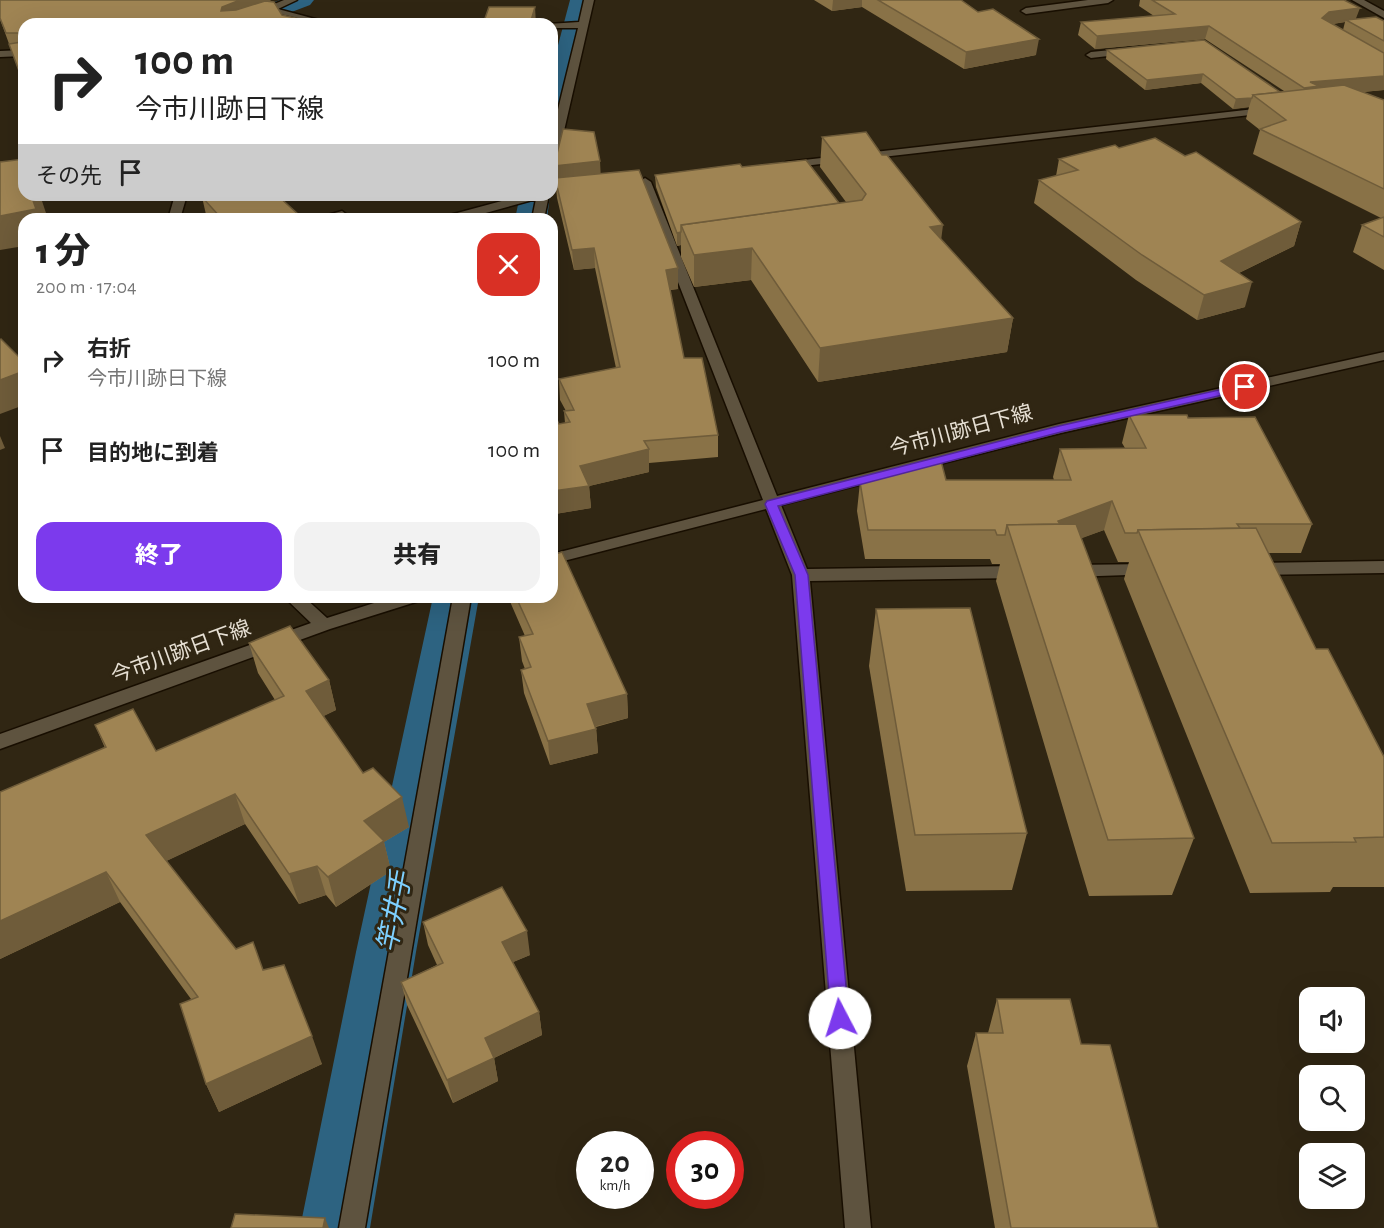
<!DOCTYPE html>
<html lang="ja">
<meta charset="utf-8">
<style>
body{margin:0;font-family:"Alegreya Sans","Noto Sans JP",sans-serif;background:#f2f2f2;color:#222;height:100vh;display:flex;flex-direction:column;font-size:22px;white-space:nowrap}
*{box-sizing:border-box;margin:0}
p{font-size:20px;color:#767676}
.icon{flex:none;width:33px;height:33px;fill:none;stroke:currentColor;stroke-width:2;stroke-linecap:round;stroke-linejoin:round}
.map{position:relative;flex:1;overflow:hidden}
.panel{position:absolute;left:18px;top:213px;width:540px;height:390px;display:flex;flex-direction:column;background:#fff;border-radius:18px;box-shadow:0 6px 24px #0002}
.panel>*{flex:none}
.banner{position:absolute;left:18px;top:18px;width:540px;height:183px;border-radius:18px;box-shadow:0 6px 24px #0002;background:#fff;color:#222;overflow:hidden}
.controls{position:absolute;left:1299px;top:987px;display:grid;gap:12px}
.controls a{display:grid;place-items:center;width:66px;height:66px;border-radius:12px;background:#fff;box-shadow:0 6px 24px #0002;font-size:30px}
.speed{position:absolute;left:576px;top:1131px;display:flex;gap:12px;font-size:30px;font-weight:700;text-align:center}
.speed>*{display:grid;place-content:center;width:78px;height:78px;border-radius:50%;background:#fff;box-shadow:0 6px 24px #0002;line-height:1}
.speed small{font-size:15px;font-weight:400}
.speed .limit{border:9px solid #d22;background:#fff;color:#111}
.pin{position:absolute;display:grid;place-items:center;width:51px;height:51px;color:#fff;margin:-26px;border:3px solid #fff;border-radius:50%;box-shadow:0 2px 6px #0007}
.me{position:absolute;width:66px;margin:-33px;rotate:355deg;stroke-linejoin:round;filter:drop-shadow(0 0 4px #0008)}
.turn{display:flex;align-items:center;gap:21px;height:126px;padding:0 18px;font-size:27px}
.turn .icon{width:78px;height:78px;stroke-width:2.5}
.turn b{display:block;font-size:42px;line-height:51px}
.then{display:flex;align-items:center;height:57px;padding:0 18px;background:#0003;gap:12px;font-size:22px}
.round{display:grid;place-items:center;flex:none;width:63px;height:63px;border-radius:18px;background:#f2f2f2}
.summary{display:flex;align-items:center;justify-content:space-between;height:102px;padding:0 18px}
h1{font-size:36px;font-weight:800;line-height:45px}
.cta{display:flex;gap:12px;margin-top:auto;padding:12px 18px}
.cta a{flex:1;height:69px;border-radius:18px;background:#7c3aed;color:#fff;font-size:24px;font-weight:800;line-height:69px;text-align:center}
.cta a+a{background:#f2f2f2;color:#222}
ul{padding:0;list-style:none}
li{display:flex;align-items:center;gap:18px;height:90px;padding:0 18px}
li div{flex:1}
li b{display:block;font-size:22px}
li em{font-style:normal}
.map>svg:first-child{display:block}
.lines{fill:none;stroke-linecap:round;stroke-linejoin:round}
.canal{fill:#2d6381;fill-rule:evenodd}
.minor-casing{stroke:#180e00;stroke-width:3}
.minor{fill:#5e533f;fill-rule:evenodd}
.wall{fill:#897247;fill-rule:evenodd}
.shaded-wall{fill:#6f5c3a}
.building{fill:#9f8453;stroke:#6f5c3a;stroke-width:1.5}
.route{fill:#7c3aed;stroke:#51269a;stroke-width:1.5}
.labels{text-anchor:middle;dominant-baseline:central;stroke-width:6;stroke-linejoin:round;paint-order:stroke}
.street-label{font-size:21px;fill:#e7e0d4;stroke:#302613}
.near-water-label{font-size:27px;font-style:italic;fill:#7ed0ff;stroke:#302613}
</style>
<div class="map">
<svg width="1384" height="1228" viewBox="0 0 1384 1228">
<rect width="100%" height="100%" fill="#302613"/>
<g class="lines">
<g class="canal">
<path d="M280,0H314L310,5L260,24H226L229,19Z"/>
<path d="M570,0H594L566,119L562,125L552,127V68Z"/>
<path d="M520,195H550L547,219H515Z"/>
<path d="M433,597H479L416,952L370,1228H300L356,952Z"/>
</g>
<defs>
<g id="minor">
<path d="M284,0H297L278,9L334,24C312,24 293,15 272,13C262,12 243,24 226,24Z"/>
<path d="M584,0H594L558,157L552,160V134L578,28H552V24H548L579,22Z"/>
<path d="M1088,0H1113L1108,3L1026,14L1021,11L1026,8Z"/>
<path d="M1352,0H1364L1384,11V18Z"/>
<path d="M1131,48L1136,51L1134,53L1091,58L1086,55L1091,52Z"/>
<path d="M24,50V56L0,57V51Z"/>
<path d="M1272,107L1277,110L1276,112L786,168L780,165L786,162Z"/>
<path d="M645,178L651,182L777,496L1059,424L1384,352V360L1061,433L781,505L807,569L1022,566L1028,568L1031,572L1028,576L1022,578L810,581L871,1228H845L792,575L766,509L552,564V554L763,500L639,182Z"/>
<path d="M175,195H187L180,219H168Z"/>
<path d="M524,195H549L544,219H532L536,199L464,219H444L446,216Z"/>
<path d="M342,211L352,219H322L324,216Z"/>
<path d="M1384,561V573L1253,575L1247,573L1244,569L1247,565L1253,563Z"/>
<path d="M1151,564L1157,566L1160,570L1157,574L1070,577L1064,575L1061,571L1064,567L1070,565Z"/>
<path d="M284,597H304L327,618L393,597H422L419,601L330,629L0,749V734L311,623Z"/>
<path d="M453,597H471L365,1228H339Z"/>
</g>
</defs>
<use href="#minor" class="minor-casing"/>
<use href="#minor" class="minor"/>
</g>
<g class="wall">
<path d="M0,0H270L282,15L24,24V85L0,19Z"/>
<path d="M814,0H961L978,12L1036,55L964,69L862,7L832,11Z"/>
<path d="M1140,0H1344L1356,19L1384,21V90L1363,92L1384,100V270L1353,252L1362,225L1381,218L1253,154L1260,130L1246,119L1249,107L1233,109L1201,83L1145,90L1106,59L1107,50L1280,92L1284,91L1205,39L1095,49L1078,35L1081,22L1154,16L1139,6ZM1345,22L1343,30L1333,24Z"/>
<path d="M822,137L882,155L941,239L1013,318L1007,352L818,382L751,280L694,287L681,257V245L677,246L656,187L655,175L742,167L839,203L846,202L820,167Z"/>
<path d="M1119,148L1185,156L1301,222L1294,246L1239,273L1245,307L1197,320L1136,280L1034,203L1039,180L1056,176L1059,159Z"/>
<path d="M554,166L600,174L678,289L670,290L684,358L718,435V457L649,463V472L589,486L591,508L555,514L552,507V410L559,424L565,423L564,411H566L560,400L559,379L616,368L595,268L574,270L557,198Z"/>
<path d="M202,197L300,216L301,219H207Z"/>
<path d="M1129,415L1188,418L1312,524L1301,553H1268L1316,649L1384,757V887H1333L1330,892L1250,893L1124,579L1129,562H1118L1104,530L1081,538L1194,838L1172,895L1089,896L996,581L1000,564H992L990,559H865L857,511L860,482L1054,480L1053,477L1060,449L1125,448L1122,443Z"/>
<path d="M508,597H552L627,694L628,718L596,727L598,753L550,765L524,693L521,670L525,669L522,661L519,637L525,636Z"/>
<path d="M876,609L1027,833L1012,890L906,891L869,666Z"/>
<path d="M249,643L329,680L336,710L323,716L363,773L409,827L384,842L391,871L336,907L326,895L299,904L245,824L166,861L236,949L263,970L322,1064L219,1112L206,1084L191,999L120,902L0,959V792L105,748L95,725L156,751L275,700L258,673Z"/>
<path d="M423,922L530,955L513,962L539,1012L542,1035L494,1058L498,1081L453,1103L407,1005L401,982L437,965L428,945Z"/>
<path d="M997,999L1081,1044L1158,1228H995L967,1066L976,1033H988Z"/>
</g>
<g class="shaded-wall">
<path d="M240,0H270V3L225,22L221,11L222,7Z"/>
<path d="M833,0H862V7L832,11Z"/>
<path d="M535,7L536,24H530Z"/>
<path d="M1360,8L1355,21L1346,20L1345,22L1325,25L1322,18L1329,12Z"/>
<path d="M1209,26L1205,39L1095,49L1097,36Z"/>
<path d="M1039,39L1036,55L964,69L966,52Z"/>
<path d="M24,70V85L19,71Z"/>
<path d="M1203,74L1201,83L1145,90L1147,80Z"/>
<path d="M1384,76V90L1317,96L1300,102L1304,88L1310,82Z"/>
<path d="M1252,98L1249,107L1233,109L1236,99Z"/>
<path d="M600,161L601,180L555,178V185L554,166Z"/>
<path d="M31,195H40L48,219H24V246L0,250V216Z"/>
<path d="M300,216L301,219H289Z"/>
<path d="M1301,222L1294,246L1214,285L1221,261Z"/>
<path d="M943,225L939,257L930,227Z"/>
<path d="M681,232V245L677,246V233Z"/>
<path d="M594,248L595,268L574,270L572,250Z"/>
<path d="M752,248L751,280L694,287V255Z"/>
<path d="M678,268V289L666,290V270Z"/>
<path d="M1252,282L1245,307L1197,320L1204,295Z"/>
<path d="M1013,318L1007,352L818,382L820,348Z"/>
<path d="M24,371V405L0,414V380Z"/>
<path d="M0,436L5,448L0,450Z"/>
<path d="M649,449V472L589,486L591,508L555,514L553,491L580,466Z"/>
<path d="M1112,501L1104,530L1061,546L1058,521Z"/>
<path d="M329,680L336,710L314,721L306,691Z"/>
<path d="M627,694L628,718L589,728L587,704Z"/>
<path d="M596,729L598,753L550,765L548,741Z"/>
<path d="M235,794L245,824L158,865L146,835Z"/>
<path d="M402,797L409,827L384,842L391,871L336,907L328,877L364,821Z"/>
<path d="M317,866L326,895L299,904L289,874Z"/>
<path d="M106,872L120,902L0,959V921Z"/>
<path d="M527,931L530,955L506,965L502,942Z"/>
<path d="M539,1012L542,1035L494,1058L498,1081L453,1103L447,1080L485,1038Z"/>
<path d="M312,1036L322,1064L219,1112L206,1084Z"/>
<path d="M325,1218L329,1228H323Z"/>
</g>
<g class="building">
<path d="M0,0H240L222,7L221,11L236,10L265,1L274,2L282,15L322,24H24V70L19,71L9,44L21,42V35L19,33H6L0,18Z"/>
<path d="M878,0H961L978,12L993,9L1039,39L966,52Z"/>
<path d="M1152,0H1344L1360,8L1329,12L1322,18L1384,53V76L1310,82L1319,86L1304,88L1209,26L1097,36L1081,22L1175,14Z"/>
<path d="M489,7H535L530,24H483Z"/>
<path d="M1376,17L1384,21V41L1346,20Z"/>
<path d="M1204,40L1280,92L1253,95L1252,98L1236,99L1203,74L1147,80L1107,50Z"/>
<path d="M1344,85L1384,100V189L1260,129L1286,120L1253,95Z"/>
<path d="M563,129L594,132L600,161L554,166Z"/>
<path d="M866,132L882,155H887L943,225L930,227L1013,318L820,348L752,248L694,255L681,225L862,200L866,194L822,137Z"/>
<path d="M1155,138L1185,156L1196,152L1301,222L1221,261L1252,282L1204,295L1142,255L1039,180L1078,170L1059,159L1115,145L1119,148Z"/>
<path d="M24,159V195H31L36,209L0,216V162Z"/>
<path d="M806,160L839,203L681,225V232L677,233L655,175L740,164L742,167Z"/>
<path d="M639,170L678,268L666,270L684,358H702L718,435L644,441L649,449L580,466L589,486L553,491L552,410L559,424L570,422L564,411L574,410L559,379L620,367L594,248L572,250L555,178Z"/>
<path d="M211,195H277L300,216L289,219H222L202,197Z"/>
<path d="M1384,217V237L1362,225Z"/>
<path d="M1,339L24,362V371L0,380V340Z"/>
<path d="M1129,415H1187L1188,418L1255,417L1312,524H1237L1240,528L1138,530L1137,533H1125L1112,501L1058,521L1060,524L1007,525L1005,535H997L995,530H868L860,482L941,461L946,480H1071L1060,449L1146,448Z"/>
<path d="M1076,524L1194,838L1108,840L1007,525Z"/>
<path d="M1256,528L1316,649H1328L1384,757V837L1354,838L1356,842L1272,843L1138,530Z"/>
<path d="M562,552L627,694L587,704L596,729L548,741L521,670L531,667L519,637L533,634L516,597H552V555Z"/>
<path d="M970,608L1027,833L915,835L876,609Z"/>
<path d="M290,626L329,680L306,691L363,773L373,768L402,797L364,821L384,841L328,877L317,866L289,874L235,794L146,835L236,949L253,942L263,970L284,965L312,1036L206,1084L180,1004L198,997L106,872L0,921V792L106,747L95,725L133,709L156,751L284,696L249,643Z"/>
<path d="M502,887L527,931L502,942L539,1012L485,1038L494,1058L447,1080L401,982L443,963L423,922Z"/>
<path d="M997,999H1070L1081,1044L1110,1045L1158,1228H1011L976,1033H1003Z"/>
<path d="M235,1214L325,1218L323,1228H231Z"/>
</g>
<path class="route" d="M1245,384L1250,387L1249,389L1061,432L778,506L808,575L849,1018L846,1024L840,1026L833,1024L831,1018L795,575L765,504L767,501L1059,426Z"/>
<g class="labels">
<g class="street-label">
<text transform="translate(961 431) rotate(-15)">今市川跡日下線</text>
<text transform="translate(181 652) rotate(-20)">今市川跡日下線</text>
</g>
<g class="near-water-label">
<text transform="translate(395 912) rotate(-79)">竿井手</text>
</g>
</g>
</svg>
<div class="controls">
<a><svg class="icon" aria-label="sound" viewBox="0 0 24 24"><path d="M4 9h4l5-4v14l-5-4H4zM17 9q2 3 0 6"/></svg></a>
<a><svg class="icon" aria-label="search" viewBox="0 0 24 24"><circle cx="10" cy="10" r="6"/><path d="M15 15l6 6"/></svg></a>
<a><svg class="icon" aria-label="layers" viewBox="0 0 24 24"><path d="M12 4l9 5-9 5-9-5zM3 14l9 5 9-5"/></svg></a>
</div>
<div class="speed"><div>20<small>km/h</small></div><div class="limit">30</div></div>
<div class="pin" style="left:1245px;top:387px;background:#d93025"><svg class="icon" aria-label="arrive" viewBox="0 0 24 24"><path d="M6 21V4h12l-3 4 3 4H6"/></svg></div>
<svg class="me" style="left:840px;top:1018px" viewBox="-20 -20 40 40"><circle r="19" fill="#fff"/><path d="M0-13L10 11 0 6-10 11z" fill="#7c3aed"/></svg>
<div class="banner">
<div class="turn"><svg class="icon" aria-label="right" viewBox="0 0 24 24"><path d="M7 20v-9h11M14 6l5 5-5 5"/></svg><div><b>100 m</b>今市川跡日下線</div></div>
<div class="then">その先<svg class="icon" aria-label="arrive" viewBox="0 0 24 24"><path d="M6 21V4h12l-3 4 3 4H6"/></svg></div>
</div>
<section class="panel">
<div class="summary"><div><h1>1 分</h1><p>200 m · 17:04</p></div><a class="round" style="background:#d93025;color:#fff"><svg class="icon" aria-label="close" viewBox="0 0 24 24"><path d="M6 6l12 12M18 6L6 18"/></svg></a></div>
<ul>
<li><svg class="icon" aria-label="right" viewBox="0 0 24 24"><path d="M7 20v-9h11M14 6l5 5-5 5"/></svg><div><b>右折</b><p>今市川跡日下線</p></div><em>100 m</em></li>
<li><svg class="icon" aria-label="arrive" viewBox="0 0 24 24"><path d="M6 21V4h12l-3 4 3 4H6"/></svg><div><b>目的地に到着</b></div><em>100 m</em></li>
</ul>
<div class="cta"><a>終了</a><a>共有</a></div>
</section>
</div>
